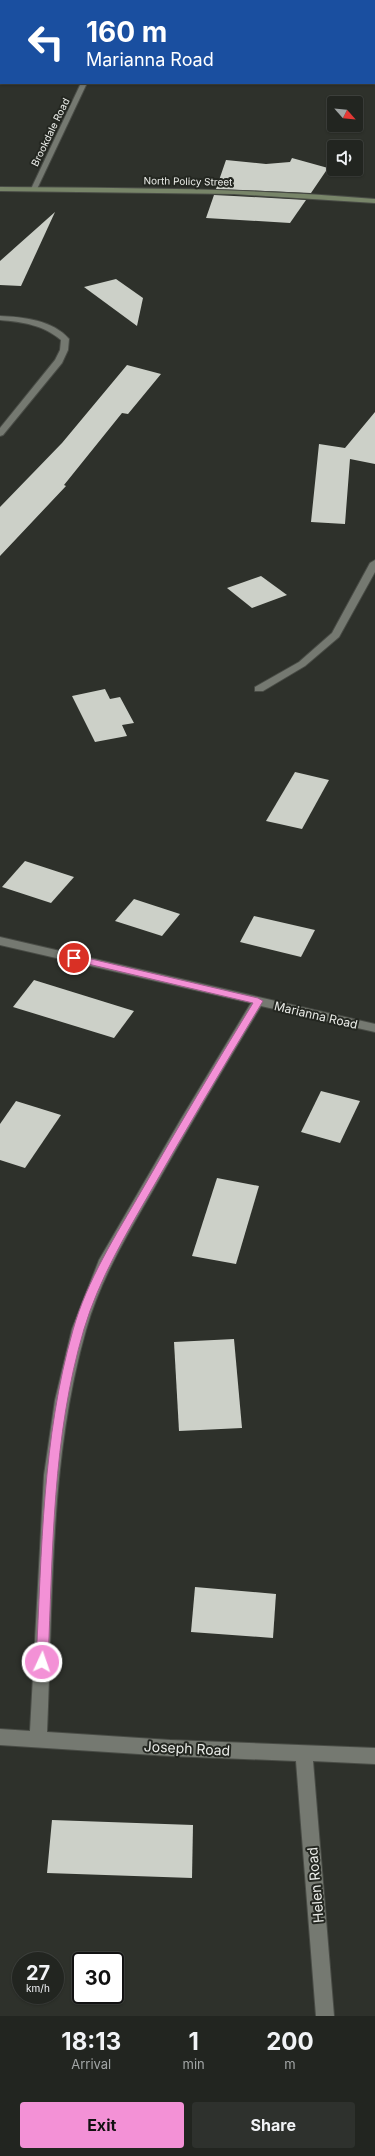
<!DOCTYPE html>
<style>
body{margin:0;font-family:Inter,sans-serif;background:#2e312d;color:#f1f3f6;height:100vh;display:flex;flex-direction:column;font-size:15px;white-space:nowrap}
*{box-sizing:border-box;margin:0}
p{font-size:13px;color:#a2a5a5}
.icon{flex:none;width:22px;height:22px;fill:none;stroke:currentColor;stroke-width:2;stroke-linecap:round;stroke-linejoin:round}
.map{position:relative;height:2016px;overflow:hidden}
.panel{display:flex;flex-direction:column;background:#222520;flex:1}
.panel>*{flex:none}
.hud{position:absolute;left:0px;top:0px;width:375px;height:84px;box-shadow:0 1px 3px #0004,0 0 0 1px #3f423e;background:#1a4fa0;color:#fff;overflow:hidden}
.needle{width:26px;rotate:117deg}
.tools{position:absolute;left:327px;top:96px;display:grid;gap:8px}
.tools a{display:grid;place-items:center;width:36px;height:36px;border-radius:4px;background:#222520;box-shadow:0 1px 3px #0004,0 0 0 1px #3f423e;font-size:20px}
.speed{position:absolute;left:12px;top:1952px;display:flex;gap:8px;font-size:20px;font-weight:700;text-align:center}
.speed>*{display:grid;place-content:center;width:52px;height:52px;border-radius:50%;background:#222520;box-shadow:0 1px 3px #0004,0 0 0 1px #3f423e;line-height:1}
.speed small{font-size:10px;font-weight:400}
.speed .limit{border:2px solid #111;border-radius:6px;background:#fff;color:#111}
.pin{position:absolute;display:grid;place-items:center;width:34px;height:34px;color:#fff;margin:-17px;border:2px solid #fff;border-radius:50%;box-shadow:0 1px 4px #0007}
.me{position:absolute;width:44px;margin:-22px;rotate:3deg;stroke-linejoin:round;filter:drop-shadow(0 0 3px #0008)}
.turn{display:flex;align-items:center;gap:14px;height:84px;padding:0 20px;font-size:18px}
.turn .icon{width:52px;height:52px;stroke-width:2.5}
.turn b{display:block;font-size:28px;line-height:34px}
.eta{display:flex;justify-content:space-evenly;align-items:center;height:68px;text-align:center}
.eta b{font-size:24px;font-weight:700;line-height:28px}
.button{display:flex;gap:8px;margin-top:auto;padding:8px 20px}
.button a{flex:1;height:46px;border-radius:4px;background:#f391d6;color:#111;font-size:16px;font-weight:700;line-height:46px;text-align:center}
.button a+a{background:#2e312d;color:#f1f3f6}
.map>svg:first-child{display:block}
.building{fill:#ccd0c8}
.lines{fill:none;stroke-linecap:round;stroke-linejoin:round}
.street-casing{stroke:#494c46;stroke-width:2}
.secondary-casing{stroke:#494c46;stroke-width:2}
.street{fill:#757971;fill-rule:evenodd}
.secondary{fill:#788569;fill-rule:evenodd}
.route{fill:#f391d6;stroke:#9e5e8b}
.labels{text-anchor:middle;dominant-baseline:central;stroke-width:4;stroke-linejoin:round;paint-order:stroke}
.far-street-label{font-size:10px;fill:#ebede9;stroke:#242721}
.street-label{font-size:12px;fill:#ebede9;stroke:#242721}
.near-street-label{font-size:14px;fill:#ebede9;stroke:#242721}
</style>
<div class="map">
<svg width="375" height="2016" viewBox="0 0 375 2016">
<rect width="100%" height="100%" fill="#2e312b"/>
<g class="building">
<path d="M292,158L328,168L311,193L216,189L226,160L266,164L290,162Z"/>
<path d="M214,195L234,196L306,200L290,223L206,218Z"/>
<path d="M55,212L21,286L0,285V261Z"/>
<path d="M116,279L143,298L137,326L84,287Z"/>
<path d="M127,365L161,374L128,414L122,413L64,485L66,486L0,556V507L62,443Z"/>
<path d="M375,412V464L350,459L345,524L311,522L319,444L345,448Z"/>
<path d="M261,576L287,595L252,608L227,588Z"/>
<path d="M105,689L110,699L120,697L134,723L122,725L127,736L95,742L72,696Z"/>
<path d="M295,772L329,780L302,829L266,821Z"/>
<path d="M25,861L74,877L51,903L2,887Z"/>
<path d="M134,899L180,914L162,936L115,921Z"/>
<path d="M254,916L315,930L301,957L240,942Z"/>
<path d="M34,980L134,1011L114,1038L13,1007Z"/>
<path d="M321,1091L360,1101L340,1143L301,1132Z"/>
<path d="M16,1101L61,1115L25,1168L0,1160V1124Z"/>
<path d="M217,1178L259,1186L236,1264L192,1256Z"/>
<path d="M234,1339L242,1428L179,1431L174,1342Z"/>
<path d="M195,1587L276,1594L273,1638L191,1632Z"/>
<path d="M52,1820L193,1825L192,1878L47,1873Z"/>
</g>
<g class="lines">
<defs>
<g id="street">
<rect x="53" y="0" width="6" height="1"/>
<path d="M81,83H87L37,189L32,190L31,189Z"/>
<path d="M0,316C23,317 53,320 69,339L68,350L62,363L3,435L0,436V428L55,360L60,350L61,340C43,325 23,322 0,320Z"/>
<path d="M375,560V572L339,637L305,666L263,691H255V687L299,662L332,633L370,563Z"/>
<path d="M0,937L375,1024V1032L261,1006C224,1067 188,1128 153,1190C127,1235 100,1280 86,1330C49,1459 53,1600 47,1732L170,1740L375,1748V1764L313,1761L334,2016H316L296,1761L170,1756L0,1745V1729L30,1731L44,1475L55,1400L72,1329L99,1260L181,1119L251,1003L0,945Z"/>
</g>
<path id="secondary" d="M0,187C125,188 250,188 375,199V203L234,194L0,191Z"/>
</defs>
<use href="#street" class="street-casing"/>
<use href="#secondary" class="secondary-casing"/>
<use href="#street" class="street"/>
<use href="#secondary" class="secondary"/>
</g>
<path class="route" d="M74,955L258,998L263,1001C225,1064 188,1126 152,1189C126,1234 99,1279 84,1329C52,1437 53,1551 48,1662L46,1666L42,1667L38,1666L36,1662C42,1551 42,1438 73,1330C87,1280 116,1235 142,1190C178,1127 215,1065 253,1003L71,960V956Z"/>
<g class="labels">
<g class="far-street-label">
<text transform="translate(50 132) rotate(-64)">Brookdale Road</text>
<text transform="translate(188 181) rotate(1)">North Policy Street</text>
</g>
<g class="street-label">
<text transform="translate(316 1015) rotate(13)">Marianna Road</text>
</g>
<g class="near-street-label">
<text transform="translate(187 1748) rotate(3)">Joseph Road</text>
<text transform="translate(315 1885) rotate(-95)">Helen Road</text>
</g>
</g>
</svg>
<div class="tools">
<a><svg class="needle" viewBox="-14 -14 28 28"><path d="M0-13l5 13h-10z" fill="#e53935"/><path d="M0 13l5-13h-10z" fill="#a2a5a5"/></svg></a>
<a><svg class="icon" aria-label="sound" viewBox="0 0 24 24"><path d="M4 9h4l5-4v14l-5-4H4zM17 9q2 3 0 6"/></svg></a>
</div>
<div class="speed"><div>27<small>km/h</small></div><div class="limit">30</div></div>
<div class="pin" style="left:74px;top:958px;background:#d93025"><svg class="icon" aria-label="arrive" viewBox="0 0 24 24"><path d="M6 21V4h12l-3 4 3 4H6"/></svg></div>
<svg class="me" style="left:42px;top:1662px" viewBox="-20 -20 40 40"><circle r="17" fill="#f391d6" stroke="#fff" stroke-width="3"/><path d="M0-11L8 9 0 5-8 9z" fill="#fff"/></svg>
<div class="hud">
<div class="turn"><svg class="icon" aria-label="left" viewBox="0 0 24 24"><path d="M17 20v-9H6M10 6l-5 5 5 5"/></svg><div><b>160 m</b>Marianna Road</div></div>
</div>
</div>
<section class="panel">
<div class="eta">
<div><b>18:13</b><p>Arrival</p></div>
<div><b>1</b><p>min</p></div>
<div><b>200</b><p>m</p></div>
</div>
<div class="button"><a>Exit</a><a>Share</a></div>
</section>
